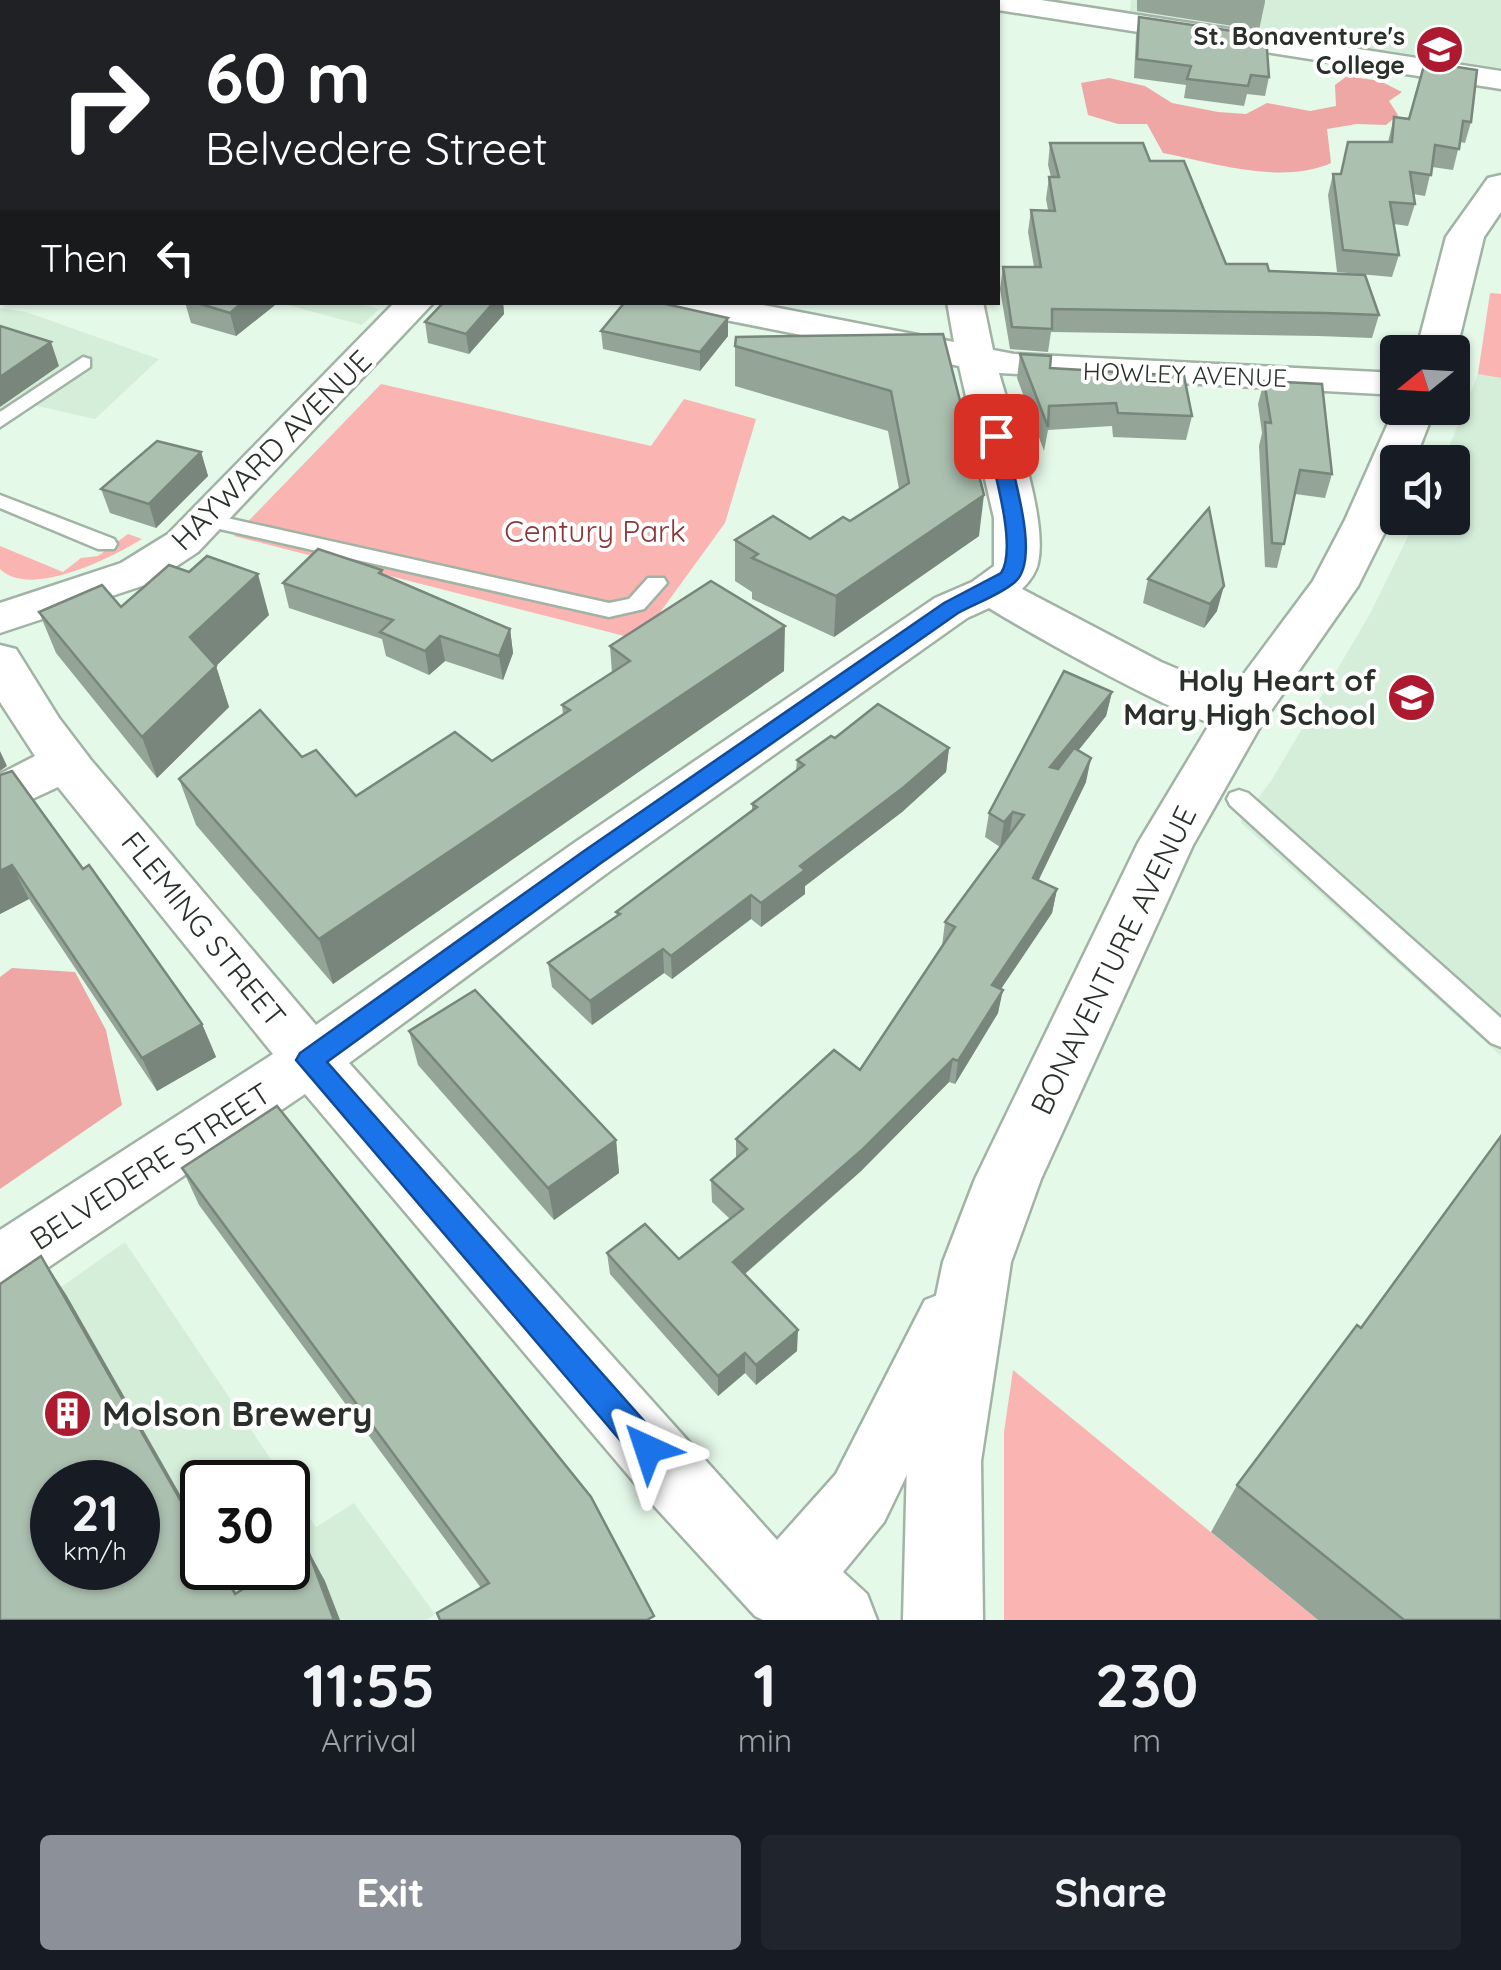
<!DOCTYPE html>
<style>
body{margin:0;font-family:Quicksand,sans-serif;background:#20242c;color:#f1f3f6;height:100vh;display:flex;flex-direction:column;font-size:38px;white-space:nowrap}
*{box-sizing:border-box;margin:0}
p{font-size:32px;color:#9ea1a6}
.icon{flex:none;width:55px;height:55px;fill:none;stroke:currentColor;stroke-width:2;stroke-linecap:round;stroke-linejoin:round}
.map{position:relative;height:1620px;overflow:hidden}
.sheet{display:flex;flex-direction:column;background:#171b24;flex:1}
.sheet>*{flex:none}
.banner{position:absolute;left:0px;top:0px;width:1000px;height:305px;box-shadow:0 2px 8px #0004;background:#202124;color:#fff;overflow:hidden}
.needle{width:65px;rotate:252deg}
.controls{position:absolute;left:1380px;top:335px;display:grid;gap:20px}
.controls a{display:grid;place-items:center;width:90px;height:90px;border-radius:10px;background:#171b24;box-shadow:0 2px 8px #0004;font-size:50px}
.speed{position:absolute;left:30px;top:1460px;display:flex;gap:20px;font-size:50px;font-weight:700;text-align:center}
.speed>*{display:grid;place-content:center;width:130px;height:130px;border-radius:50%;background:#171b24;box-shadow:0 2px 8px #0004;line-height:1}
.speed small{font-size:25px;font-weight:400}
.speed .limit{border:5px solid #111;border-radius:15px;background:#fff;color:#111}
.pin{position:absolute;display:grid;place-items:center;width:85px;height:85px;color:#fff;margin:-42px;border-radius:20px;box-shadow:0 5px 15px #0006}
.me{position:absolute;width:110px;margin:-55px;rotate:318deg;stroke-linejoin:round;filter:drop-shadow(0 0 8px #0008)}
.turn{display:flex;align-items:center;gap:35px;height:210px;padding:0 40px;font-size:45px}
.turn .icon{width:130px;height:130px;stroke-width:2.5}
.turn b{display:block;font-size:70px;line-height:85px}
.then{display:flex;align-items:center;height:95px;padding:0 40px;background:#0003;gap:20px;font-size:38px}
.eta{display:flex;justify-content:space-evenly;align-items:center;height:170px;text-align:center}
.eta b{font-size:60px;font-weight:700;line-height:70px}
.cta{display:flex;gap:20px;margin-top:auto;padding:20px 40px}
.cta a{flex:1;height:115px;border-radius:10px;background:#8c9099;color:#fff;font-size:40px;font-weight:700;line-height:115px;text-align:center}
.cta a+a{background:#20242c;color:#f1f3f6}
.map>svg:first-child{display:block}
.built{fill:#d4eed9;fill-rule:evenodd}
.green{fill:#fab4b2}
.forest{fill:#eea7a5}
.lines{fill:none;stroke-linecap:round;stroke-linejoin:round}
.lane-casing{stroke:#a0b3a4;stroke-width:5}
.street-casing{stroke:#a0b3a4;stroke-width:5}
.secondary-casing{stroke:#a0b3a4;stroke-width:5}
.lane{fill:#fff;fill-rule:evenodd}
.street{fill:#fff;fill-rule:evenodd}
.secondary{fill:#fff;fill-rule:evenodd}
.wall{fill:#94a597}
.shaded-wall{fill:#78867b}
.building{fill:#acc0b0;stroke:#78867b;stroke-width:2.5;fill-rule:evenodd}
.route{fill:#1a73e8;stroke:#114b97;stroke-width:2.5}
.labels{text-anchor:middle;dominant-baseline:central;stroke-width:8;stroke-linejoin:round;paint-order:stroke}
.far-poi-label{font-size:25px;font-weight:bold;fill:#2a312b;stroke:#fff;text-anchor:end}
.far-street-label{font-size:25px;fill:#2a312b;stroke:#fff}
.street-label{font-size:30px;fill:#2a312b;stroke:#fff}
.park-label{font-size:30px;fill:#8b373a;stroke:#fff}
.poi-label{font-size:30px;font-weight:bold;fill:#2a312b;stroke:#fff;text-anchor:end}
.near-poi-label{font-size:35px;font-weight:bold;fill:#2a312b;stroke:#fff;text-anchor:start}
</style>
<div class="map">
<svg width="1501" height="1620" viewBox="0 0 1501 1620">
<rect width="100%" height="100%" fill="#e5f9e9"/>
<g class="built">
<path d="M1131,0H1501V68L1130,11Z"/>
<path d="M291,302L356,303L379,309L362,325L288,305Z"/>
<path d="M0,308L26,312L159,359L95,419L33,405L0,430Z"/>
<path d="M1478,374L1501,378V1056L1240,822L1271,781L1370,614L1417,518H1452V462H1443Z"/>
<path d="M125,1242L286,1482H202V1568H288V1485L316,1527L354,1503L435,1614L427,1620H0V1330ZM52,1482H138V1568H52Z"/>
</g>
<g class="green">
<path d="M1490,293L1501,294V378L1478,374Z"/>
<path d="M381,384L651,446L684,399L756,419L725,523L640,640L234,536Z"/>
<path d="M128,534L142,539C111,558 30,599 0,569V546L63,572L81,558L98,556Z"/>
<path d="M1013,1370L1318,1620H1004V1432Z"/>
</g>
<g class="forest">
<path d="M1347,76L1380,81L1402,92L1389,101L1398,115L1386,125L1357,124L1327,129L1331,163C1282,185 1214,163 1163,153L1147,124H1118L1088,115L1081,83L1109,78L1145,86L1172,103L1218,112L1246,114L1267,103L1310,111L1336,106L1335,85Z"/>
<path d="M12,968L75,972L106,1030L122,1105L0,1189V977Z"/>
</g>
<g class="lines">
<defs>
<g id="lane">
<path d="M83,357L90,359V367L0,427V412Z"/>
<path d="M0,495L114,539L117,544L114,549H98L0,508Z"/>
<path d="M209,514L609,603L629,599L648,578H664L667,583L644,609L609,617L202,525L199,520Z"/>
<path d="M1239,790L1248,793L1501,1018V1047L1491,1043L1230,805L1227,799L1230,793Z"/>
</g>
<g id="street">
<path d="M204,0H245L247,2H206Z"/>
<path d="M907,0H935L936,2H909Z"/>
<path d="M974,0H1041L1501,71V89L998,10V2Z"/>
<path d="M0,171L2,172V192L0,191Z"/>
<path d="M395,302H434L198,552L151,583L0,633V603L121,563L168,534Z"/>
<path d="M672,302H748L954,342L947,302H983L993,350L1014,354L1398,373V395L999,373C1012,420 1048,518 1038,563C1036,573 1029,582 1022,589L1161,662L1258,703L1265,715L1258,727C1253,728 1248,731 1243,731C1204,733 1030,633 989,608L967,618L610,871L349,1063L777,1540L836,1474L925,1300L948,1291L971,1300L980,1321L971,1342L884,1522L843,1572L867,1594L877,1620H763L755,1616L656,1508L305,1094L22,1285L0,1294V1230L273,1054L58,787L0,814V774L35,756L0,702V645L16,649L59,718L91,760L316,1025L574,843L935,598L972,582L994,566V518L959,366L690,313L677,310Z"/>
</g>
<g id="secondary">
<path d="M1501,175V212L1484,237L1456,352L1452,358V352H1416L1446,237L1488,178Z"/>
<path d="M1398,401V408H1435L1414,462H1398V504L1391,520L1358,586L1261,725L1193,845L1041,1179L1011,1262L981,1461L983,1620H903L907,1461L922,1362L943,1262L975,1179L1138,843L1223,702L1313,581L1345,520Z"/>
</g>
</defs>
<use href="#lane" class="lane-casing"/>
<use href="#street" class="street-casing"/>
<use href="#secondary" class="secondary-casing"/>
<use href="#lane" class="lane"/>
<use href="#street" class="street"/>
<use href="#secondary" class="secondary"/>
</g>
<g class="wall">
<path d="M1137,0H1265V2L1259,30L1137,11Z"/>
<path d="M1139,17L1269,77L1265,96L1247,94L1244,106L1184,98L1186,85L1134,78L1136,35Z"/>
<path d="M1394,117L1471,122L1465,143L1460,142L1453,170L1432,167L1425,196L1413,194L1415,204L1408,226L1394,224L1399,255L1392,277L1337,272L1328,195L1333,174H1340L1388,142Z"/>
<path d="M1050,143L1150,161L1226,264L1269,271L1379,315L1372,338L1318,336L1051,332L1048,352L1010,349L1000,289L1003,267H1034L1028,232L1031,210H1048L1046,199L1049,177H1051L1048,165Z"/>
<path d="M185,302H274L275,305L236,336L191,323Z"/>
<path d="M444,302H503L504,314L469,354L428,343L425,322Z"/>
<path d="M601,331L728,336L700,371L603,349Z"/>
<path d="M943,334L979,536L834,637L752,599V592L735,581V540L810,539L850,521L899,489L888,431L735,386V346Z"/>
<path d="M1020,354L1050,368L1192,416L1186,440L1113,437L1112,426L1048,430L1044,451L1017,378Z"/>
<path d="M1264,381L1332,474L1325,498L1295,494L1277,568L1265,567L1259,446L1262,433L1258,404Z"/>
<path d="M201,452L208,476L156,528L110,513L101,489Z"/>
<path d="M1209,508L1217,611L1204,628L1143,603L1148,579Z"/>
<path d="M382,570L383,575L510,629L513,653L503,680L445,661L429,675L386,656L382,639L289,608L283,583Z"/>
<path d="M39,612L269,615L216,666L229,707L157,778L56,653Z"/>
<path d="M610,646L784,671L333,984L196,825L179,779L302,757L356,796L492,761L563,715L562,705L612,673Z"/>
<path d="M1112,692L1106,716L1078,751L1086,782L1038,881L1057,889L1052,913L1001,989L998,1013L955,1084L949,1082L861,1171L745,1274L797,1351L756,1385L745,1373L718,1396L610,1274L607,1253L679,1259L730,1219L712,1202L711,1180L736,1159V1139L860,1070L942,946L945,922L1009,836L1000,847L985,837L989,813Z"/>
<path d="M835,738L949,748L946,772L902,812L805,886V894L761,927L751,919L672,979L664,973L592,1025L552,987L548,963L617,916L616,912L752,811V804L796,771L797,760Z"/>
<path d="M0,775L83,869L202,1024L216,1057L157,1091L29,899L0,914Z"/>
<path d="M409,1031L616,1140L619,1173L554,1220L418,1065Z"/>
<path d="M182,1168L654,1616L481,1588L199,1205Z"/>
<path d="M1361,1328L1501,1620H1318L1211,1532L1237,1485Z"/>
</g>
<g class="shaded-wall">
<path d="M243,302H274L275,305L236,336L230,313Z"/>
<path d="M494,302H503L504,314L469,354L466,334Z"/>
<path d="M728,318V336L700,371V352Z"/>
<path d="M51,342L59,366L0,407V377Z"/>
<path d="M201,452L208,476L156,528L149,504Z"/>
<path d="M984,495L979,536L834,637L836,596Z"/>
<path d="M258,574L269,615L216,666L229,707L157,778L142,737L190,637Z"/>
<path d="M1224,586L1217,611L1204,628L1210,604Z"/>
<path d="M785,626L784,671L333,984L319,939Z"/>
<path d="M510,629L513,653L503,680L499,656Z"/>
<path d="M440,636L445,661L429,675L425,651Z"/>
<path d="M1112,692L1106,716L1045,791L1050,767Z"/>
<path d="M949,748L946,772L902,812L805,886V894L761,927V903L800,866Z"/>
<path d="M0,751L7,766L0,771Z"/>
<path d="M1091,758L1086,782L1028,902L1033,878Z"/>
<path d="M1013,812L1009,836L1000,847L1004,822Z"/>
<path d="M12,865L29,899L0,914V871Z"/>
<path d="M1057,889L1052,913L988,1008L992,985Z"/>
<path d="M751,895V919L672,979L671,956Z"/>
<path d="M663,949L664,973L592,1025L590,1001Z"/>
<path d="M1003,990L998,1013L955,1084L958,1061Z"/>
<path d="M202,1024L216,1057L157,1091L142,1058Z"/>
<path d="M953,1059L949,1082L861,1171L734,1283L733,1262Z"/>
<path d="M616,1140L619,1173L554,1220L548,1188Z"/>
<path d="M41,1256L67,1296L202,1533V1538Z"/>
<path d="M798,1330L797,1351L756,1385V1365Z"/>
<path d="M745,1353V1373L718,1396V1376Z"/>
<path d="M307,1548L325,1581L340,1620H334Z"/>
<path d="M220,1568H222L252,1620L235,1594Z"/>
</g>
<g class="building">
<path d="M1139,17L1266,36L1269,77L1251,75L1248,86L1187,79L1191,66L1137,59Z"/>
<path d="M1425,62L1477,70L1471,122L1463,121L1459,149L1435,145L1431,175L1410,172L1415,204L1390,202L1399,255L1343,250L1333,174H1341L1348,142H1392L1394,117L1409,119Z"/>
<path d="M1050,143H1143L1150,161H1184L1226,264H1267L1269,271L1365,275L1379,315L1325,313L1052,309V329L1012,327L1003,267H1041L1031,210L1055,211L1049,177H1059Z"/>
<path d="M194,302H243L230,313Z"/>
<path d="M444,302H494L466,334L425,322Z"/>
<path d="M625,302H657L728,318L700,352L601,331Z"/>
<path d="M0,326L51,342L0,377Z"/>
<path d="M943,334L984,495L836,596L752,558L758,554L735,540L773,516L810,539L843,517L850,521L909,483L891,391L735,346L736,337Z"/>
<path d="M1020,354L1051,356L1050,368L1184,376L1192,416L1118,413L1116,403L1049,406L1048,427Z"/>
<path d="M1264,381L1322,384L1332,474L1300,470L1284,544L1272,543L1265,422L1271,423Z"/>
<path d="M157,441L201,452L149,504L101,489Z"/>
<path d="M1209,508L1224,586L1210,604L1148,579Z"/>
<path d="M318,549L382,570L379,573L510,629L499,656L440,636L425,651L380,632L393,620L283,583Z"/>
<path d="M207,556L258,574L190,637L216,666L142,737L39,612L102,585L121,607L169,565L189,572Z"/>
<path d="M711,581L785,626L319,939L179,779L260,710L302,757L316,750L356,796L455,732L492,761L570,710L562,705L630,661L610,646Z"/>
<path d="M1064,671L1112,692L1050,767L1058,769L1074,748L1091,758L1033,878L1057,889L992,985L1003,990L958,1061L953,1059L863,1149L733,1262L798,1330L756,1365L745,1353L718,1376L607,1253L645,1224L679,1259L743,1209L711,1180L747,1149L736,1139L834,1050L860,1070L955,927L945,922L1024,815L1013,812L1004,822L989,813Z"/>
<path d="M878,704L949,748L904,787L800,866L805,870L761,903L751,895L671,956L663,949L590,1001L548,963L620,914L616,912L757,807L752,804L804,765L797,760L831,736L835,738Z"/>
<path d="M12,771L83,869L89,865L202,1024L142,1058L12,865L0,871V775Z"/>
<path d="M475,990L616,1140L548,1188L409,1031Z"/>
<path d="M277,1106L591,1497L654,1616L647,1620H440L437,1613L489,1583L182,1168Z"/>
<path d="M1501,1136V1620H1404L1237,1485L1357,1325L1361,1328Z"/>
<path d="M41,1256L202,1538V1568H220L235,1594L277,1568H288V1561L307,1548L334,1620H0V1284ZM52,1482H138V1568H52Z"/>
</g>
<path class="route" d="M996,431L1005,436C1011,469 1042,559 1015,582C1000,595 976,603 958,613L601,863L327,1062L659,1438L663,1449L659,1460L648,1464L637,1460L296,1060L300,1053L584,851L944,603L1001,573C1018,548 993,467 986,436Z"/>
<defs>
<symbol id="school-disc" viewBox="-11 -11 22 22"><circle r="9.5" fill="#ad192f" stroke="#fff"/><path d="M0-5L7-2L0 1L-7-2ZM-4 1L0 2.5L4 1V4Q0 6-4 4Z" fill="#fff"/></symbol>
<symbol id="building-disc" viewBox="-11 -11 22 22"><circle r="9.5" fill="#ad192f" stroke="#fff"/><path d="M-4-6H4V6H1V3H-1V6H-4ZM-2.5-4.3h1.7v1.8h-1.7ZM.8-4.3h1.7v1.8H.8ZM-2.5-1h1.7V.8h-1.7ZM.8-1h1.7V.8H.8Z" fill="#fff"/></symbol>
</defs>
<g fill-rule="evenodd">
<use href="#school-disc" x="1412" y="22" width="55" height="55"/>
<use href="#school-disc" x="1384" y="670" width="55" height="55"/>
<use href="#building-disc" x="40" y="1386" width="55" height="55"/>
</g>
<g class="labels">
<g class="far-poi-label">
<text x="1405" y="35">St. Bonaventure's<tspan x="1405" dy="29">College</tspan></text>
</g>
<g class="far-street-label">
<text transform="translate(1185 374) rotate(2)">HOWLEY AVENUE</text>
</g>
<g class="street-label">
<text transform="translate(271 450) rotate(-45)">HAYWARD AVENUE</text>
<text transform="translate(204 929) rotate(51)">FLEMING STREET</text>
<text transform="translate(1113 960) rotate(-64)">BONAVENTURE AVENUE</text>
<text transform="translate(150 1166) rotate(-33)">BELVEDERE STREET</text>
</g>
<g class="park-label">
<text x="595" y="531">Century Park</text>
</g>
<g class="poi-label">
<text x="1376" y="680">Holy Heart of<tspan x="1376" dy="34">Mary High School</tspan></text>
</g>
<g class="near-poi-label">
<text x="102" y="1413">Molson Brewery</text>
</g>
</g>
</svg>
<div class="controls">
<a><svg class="needle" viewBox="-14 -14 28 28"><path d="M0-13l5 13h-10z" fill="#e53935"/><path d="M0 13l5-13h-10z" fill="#9ea1a6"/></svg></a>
<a><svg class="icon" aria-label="sound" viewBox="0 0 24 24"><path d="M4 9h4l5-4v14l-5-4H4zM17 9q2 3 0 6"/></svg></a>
</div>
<div class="speed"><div>21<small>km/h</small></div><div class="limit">30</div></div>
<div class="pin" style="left:996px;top:436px;background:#d93025"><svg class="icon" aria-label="arrive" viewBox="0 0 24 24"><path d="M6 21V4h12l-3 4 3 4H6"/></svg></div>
<svg class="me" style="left:648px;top:1449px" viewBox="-20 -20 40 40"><path d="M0-17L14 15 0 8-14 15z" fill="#1a73e8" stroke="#fff" stroke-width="4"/></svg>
<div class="banner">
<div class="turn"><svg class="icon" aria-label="right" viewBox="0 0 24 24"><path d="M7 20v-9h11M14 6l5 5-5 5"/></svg><div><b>60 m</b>Belvedere Street</div></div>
<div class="then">Then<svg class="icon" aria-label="left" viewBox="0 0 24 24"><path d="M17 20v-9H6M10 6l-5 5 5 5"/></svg></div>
</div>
</div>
<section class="sheet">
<div class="eta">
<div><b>11:55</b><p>Arrival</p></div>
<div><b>1</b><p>min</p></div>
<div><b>230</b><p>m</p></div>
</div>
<div class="cta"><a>Exit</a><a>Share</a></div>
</section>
